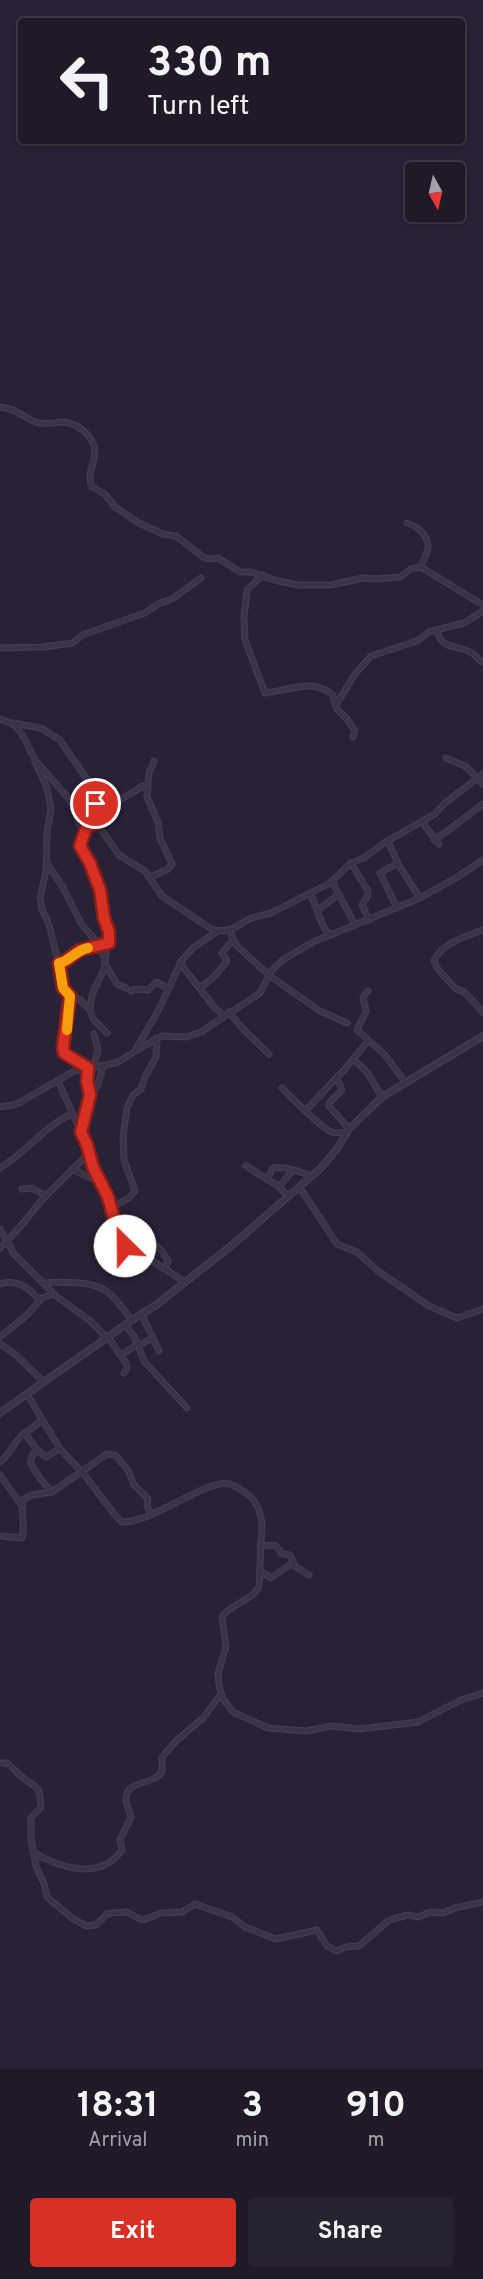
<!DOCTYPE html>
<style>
body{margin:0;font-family:Overpass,sans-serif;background:#272230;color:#f1f3f6;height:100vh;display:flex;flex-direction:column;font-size:22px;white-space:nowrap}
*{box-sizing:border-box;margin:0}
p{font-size:20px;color:#a1a0a8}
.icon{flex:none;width:33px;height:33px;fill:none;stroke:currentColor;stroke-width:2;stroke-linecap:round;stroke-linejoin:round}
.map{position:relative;height:2069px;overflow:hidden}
.panel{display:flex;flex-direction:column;background:#1f1928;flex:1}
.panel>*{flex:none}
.banner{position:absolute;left:18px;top:18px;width:447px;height:126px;border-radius:6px;box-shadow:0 3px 9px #0003,0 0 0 2px #3c3845;background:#1f1928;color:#f1f3f6;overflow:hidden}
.needle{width:39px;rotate:172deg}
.fabs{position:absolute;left:405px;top:162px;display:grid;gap:12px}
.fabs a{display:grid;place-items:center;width:60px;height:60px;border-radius:6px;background:#1f1928;box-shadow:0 3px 9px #0003,0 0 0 2px #3c3845;font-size:30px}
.pin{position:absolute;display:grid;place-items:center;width:51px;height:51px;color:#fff;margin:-26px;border:3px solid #fff;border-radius:50%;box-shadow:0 2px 6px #0007}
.me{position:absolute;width:66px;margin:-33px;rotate:337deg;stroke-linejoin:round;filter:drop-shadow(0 0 4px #0008)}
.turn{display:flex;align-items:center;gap:21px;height:126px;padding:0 30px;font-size:27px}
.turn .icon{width:78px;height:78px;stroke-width:2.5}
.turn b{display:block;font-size:42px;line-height:51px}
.eta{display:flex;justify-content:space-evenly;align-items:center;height:102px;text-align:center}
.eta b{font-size:36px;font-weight:700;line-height:42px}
.primary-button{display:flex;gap:12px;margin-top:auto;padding:12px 30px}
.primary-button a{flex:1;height:69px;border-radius:6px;background:#d93025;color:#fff;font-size:24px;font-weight:700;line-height:69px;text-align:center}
.primary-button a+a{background:#272230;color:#f1f3f6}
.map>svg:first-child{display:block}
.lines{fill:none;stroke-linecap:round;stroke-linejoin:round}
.minor-casing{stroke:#413b4d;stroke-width:7}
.tertiary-casing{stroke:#413b4d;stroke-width:8}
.minor{stroke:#3b3446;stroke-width:4}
.tertiary{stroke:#3b3446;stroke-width:4.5}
.route-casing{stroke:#8d1f18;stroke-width:15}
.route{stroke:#d93025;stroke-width:10}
.slow{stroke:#f59e0b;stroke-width:10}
</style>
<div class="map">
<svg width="483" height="2069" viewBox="0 0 483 2069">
<rect width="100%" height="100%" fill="#292136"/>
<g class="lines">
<defs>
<g id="minor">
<path d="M0,407C18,409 23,418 39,423C46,425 54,422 62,422C75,422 90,433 94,446C98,460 85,473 92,487L105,494L115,507L139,523L163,534L176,536L203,557L209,559L218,558L240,572H251L274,580L298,585H331L363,578L375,579L400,577L411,569L421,567L483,605"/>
<path d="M407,523C417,526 429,536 428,548C427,554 423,560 421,567"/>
<path d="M263,575L247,590L244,617L245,640L265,693C288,691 313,677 333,695L336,708L347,719L355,731L353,737"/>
<path d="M438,631C439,650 460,645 472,653C477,656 477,660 483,662"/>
<path d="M0,648L43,647L73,643L82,635L145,613L158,604L172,599L201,578"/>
<path d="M336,705L355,674L371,656L417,641L429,632L464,623L483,611"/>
<path d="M0,719L13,724L22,734L35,760L70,800L79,824L86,828L98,825L119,855L145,871L162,896L205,925L214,930L222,931L232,929L251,918L271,913L330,883L351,863L364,858L384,843L435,814L445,803L483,774"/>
<path d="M12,723L41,728L60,740L94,790L95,802L102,810L95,824"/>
<path d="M446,758L465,766L483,784"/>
<path d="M35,761L47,788L51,808L47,834L46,871L40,898L42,909L49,925L65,988L90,1009L93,1019L107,1033"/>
<path d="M102,814C112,811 113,805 121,799C128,795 135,792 142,786L146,789"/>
<path d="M424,820L425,826L439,844"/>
<path d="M86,828L80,846L90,863L100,890L103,913L109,932L104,969L92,995L90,1008"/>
<path d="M434,840C452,829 466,816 483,804"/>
<path d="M388,841L398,864L420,898"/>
<path d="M47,863L62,886L82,925L96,941L104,956"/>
<path d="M351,863L368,891V895L362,905L369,920"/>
<path d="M151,877L168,869L172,864L160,838L158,822L147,797L149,773L154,761"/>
<path d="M332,881L355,925"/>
<path d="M310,894C317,905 321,930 331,935"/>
<path d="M397,908L380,873L398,863"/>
<path d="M318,910L339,894"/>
<path d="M229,930L237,946L270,976L320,1011L347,1023"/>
<path d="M483,930C466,936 442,943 434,961L437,968L455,988L464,992L483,1012"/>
<path d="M59,963L64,962L80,950L109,943"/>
<path d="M180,963L214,1007L223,1015"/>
<path d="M105,964L117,984L126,988"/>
<path d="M63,988L70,996L81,1000"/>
<path d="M200,988L215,976L227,961L222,953L233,940"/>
<path d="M131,991L135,989L148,990L157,982L167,988"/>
<path d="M368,991L363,997L366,1011L357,1030L384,1054L406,1083"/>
<path d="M70,996L64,1052L88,1068L87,1079L90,1095"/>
<path d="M229,1012L244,1030L269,1054"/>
<path d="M136,1049L158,1011L182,960L194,947L218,931"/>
<path d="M353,1059L367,1072L382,1097"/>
<path d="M93,1067L98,1051L94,1034"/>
<path d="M337,1078L342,1090L330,1102L329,1106L349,1129"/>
<path d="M58,1081L87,1145L93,1167L108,1197L115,1226L125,1246L135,1255L154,1262L185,1282"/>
<path d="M282,1088C292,1098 321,1128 332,1132C337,1134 342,1132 347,1133"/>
<path d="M0,1107L17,1104L74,1071L116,1063L161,1036L187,1037L201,1032L260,993L272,970L284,959L313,942L420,898L456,878L483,860"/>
<path d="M305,1111L344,1070L368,1041"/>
<path d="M81,1132L88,1100L98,1085L103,1066"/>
<path d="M246,1166L278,1186L288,1196"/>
<path d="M0,1168C26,1153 44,1126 72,1114"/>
<path d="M72,1169L98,1181"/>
<path d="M267,1179L273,1168C283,1166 302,1171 311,1177"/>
<path d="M279,1187L292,1171"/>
<path d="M300,1188L337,1244L357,1252L378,1271L429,1306L457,1318L483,1309"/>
<path d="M22,1189L32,1188L46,1196"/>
<path d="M111,1208L129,1198L135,1191L124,1160L123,1136L127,1108L133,1095L141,1089L145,1077L156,1057L157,1038"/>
<path d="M114,1220L130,1221L162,1251L168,1261L165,1269"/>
<path d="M0,1229L14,1254L53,1293"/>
<path d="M0,1248L20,1227L41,1201L89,1153"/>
<path d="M43,1283C59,1282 88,1281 103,1289C114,1295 124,1310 132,1320"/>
<path d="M0,1284C15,1278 31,1288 39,1301"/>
<path d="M142,1315L159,1351"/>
<path d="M125,1325L134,1336L144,1361L187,1408"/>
<path d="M0,1337L28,1314L42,1298L53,1294L89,1320L107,1338"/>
<path d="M108,1337L126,1363L127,1368L124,1373"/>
<path d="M0,1344L16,1355L44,1382"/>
<path d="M138,1346L152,1338"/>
<path d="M121,1355L138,1344"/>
<path d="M27,1394L60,1449L83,1473L115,1515L122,1522C156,1522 204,1479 230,1484C236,1486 241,1490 246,1493C257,1501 261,1511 262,1524L259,1587C251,1602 231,1603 222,1617L226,1647L218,1673L219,1685L223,1699L233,1712L268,1728L306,1731L331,1726L360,1729L418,1722L461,1700L483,1693"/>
<path d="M25,1433L36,1449C34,1454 30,1458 31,1463C33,1470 46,1487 52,1491"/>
<path d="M36,1449L46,1457L59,1449"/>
<path d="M0,1462C11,1454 13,1443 23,1434C30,1428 37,1427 42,1419"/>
<path d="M0,1475L22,1506"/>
<path d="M0,1536L22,1538C26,1525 20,1512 23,1500L31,1495L52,1492L107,1454L115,1455L128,1470L134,1485L148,1499L147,1505L151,1515"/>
<path d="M260,1545L276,1546L282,1554L290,1555L294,1564"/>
<path d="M262,1572L271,1578L291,1564L309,1575"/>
<path d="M0,1763H7C14,1768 19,1776 26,1780C40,1789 40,1789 41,1807L31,1818V1839L36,1866L44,1884L47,1897L72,1918L86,1926L96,1925L107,1914L113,1913L127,1912L142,1920L146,1919L161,1913L182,1912L195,1904L232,1917L245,1927L276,1939L317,1930L327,1946L336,1951L346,1947L359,1946L388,1921L396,1918L408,1915L419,1917L430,1912L443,1913L455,1908L483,1902"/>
<path d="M34,1853C61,1868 100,1881 122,1850L120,1840L131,1817C130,1812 126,1804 126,1799C126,1779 155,1786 162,1771C163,1767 161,1761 162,1757L176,1741L203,1718L221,1694"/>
</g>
<path id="tertiary" d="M0,1413L132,1320L156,1305L231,1246L321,1168L337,1149L349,1129L382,1097L483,1036"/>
</defs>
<use href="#minor" class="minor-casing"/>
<use href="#tertiary" class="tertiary-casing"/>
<use href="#minor" class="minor"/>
<use href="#tertiary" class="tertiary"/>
</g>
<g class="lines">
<defs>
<path id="route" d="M96,804L101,808L102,814L95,824L86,828L80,846L90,863L100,890L104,918L109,932V943L80,950L64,962L59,963L63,988L70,996L63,1047L64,1053L88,1068L87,1081L90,1095L81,1132L87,1145L93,1167L108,1197L119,1237L125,1246"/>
</defs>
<use href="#route" class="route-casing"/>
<use href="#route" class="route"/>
<path class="slow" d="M67,1030L70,996L63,988L59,963C69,962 76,950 88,948"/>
</g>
</svg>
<div class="fabs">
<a><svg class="needle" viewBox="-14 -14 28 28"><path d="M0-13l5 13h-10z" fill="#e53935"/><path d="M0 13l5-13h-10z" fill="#a1a0a8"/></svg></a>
</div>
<div class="pin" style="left:96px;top:804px;background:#d93025"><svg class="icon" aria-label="arrive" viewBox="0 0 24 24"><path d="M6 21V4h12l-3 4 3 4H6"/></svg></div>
<svg class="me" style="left:125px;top:1246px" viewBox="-20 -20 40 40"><circle r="19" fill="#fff"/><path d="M0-13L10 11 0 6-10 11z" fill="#d93025"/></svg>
<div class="banner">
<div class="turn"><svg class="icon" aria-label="left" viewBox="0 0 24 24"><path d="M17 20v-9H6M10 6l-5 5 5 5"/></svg><div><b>330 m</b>Turn left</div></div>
</div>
</div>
<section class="panel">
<div class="eta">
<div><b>18:31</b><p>Arrival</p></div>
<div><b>3</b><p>min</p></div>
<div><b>910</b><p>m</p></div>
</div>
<div class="primary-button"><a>Exit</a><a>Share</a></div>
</section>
